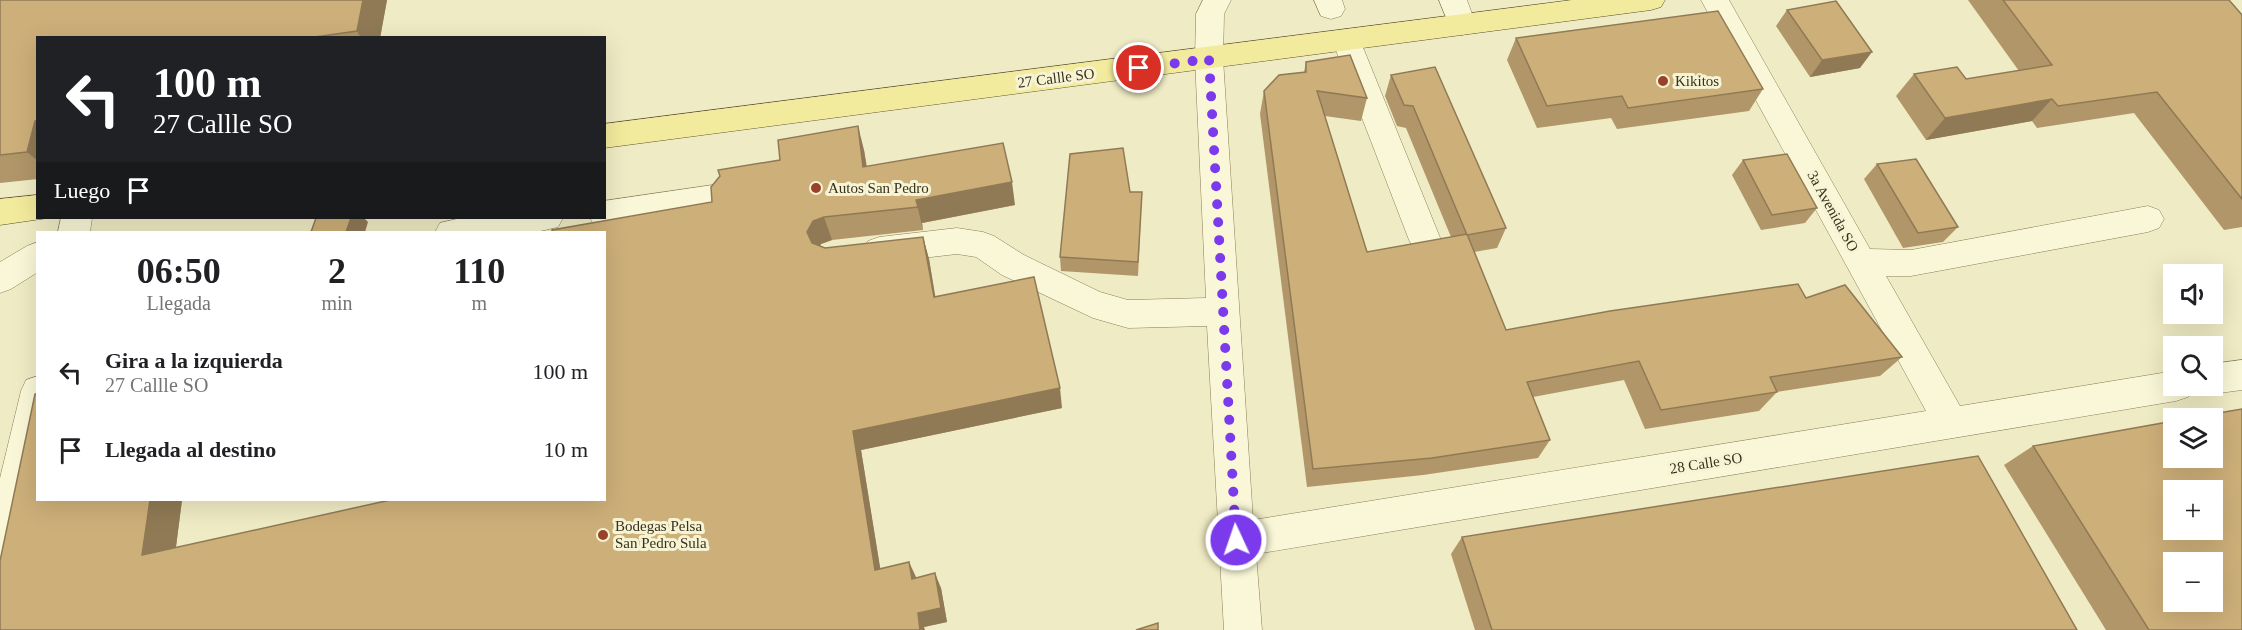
<!DOCTYPE html>
<html lang="es">
<meta charset="utf-8">
<style>
body{margin:0;font-family:"Times New Roman",serif;background:#f6f6f6;color:#202124;height:100vh;display:flex;flex-direction:column;font-size:22px;white-space:nowrap}
*{box-sizing:border-box;margin:0}
p{font-size:20px;color:#757577}
.icon{flex:none;width:33px;height:33px;fill:none;stroke:currentColor;stroke-width:2;stroke-linecap:round;stroke-linejoin:round}
.map{position:relative;flex:1;overflow:hidden}
.sheet{position:absolute;left:36px;top:231px;width:570px;height:270px;display:flex;flex-direction:column;background:#fff;border-radius:0px;box-shadow:0 6px 24px #0002}
.sheet>*{flex:none}
.hud{position:absolute;left:36px;top:36px;width:570px;height:183px;border-radius:0px;box-shadow:0 6px 24px #0002;background:#202124;color:#fff;overflow:hidden}
.buttons{position:absolute;left:2163px;top:264px;display:grid;gap:12px}
.buttons a{display:grid;place-items:center;width:60px;height:60px;border-radius:0px;background:#fff;box-shadow:0 6px 24px #0002;font-size:30px}
.pin{position:absolute;display:grid;place-items:center;width:51px;height:51px;color:#fff;margin:-26px;border:3px solid #fff;border-radius:50%;box-shadow:0 2px 6px #0007}
.me{position:absolute;width:66px;margin:-33px;rotate:357deg;stroke-linejoin:round;filter:drop-shadow(0 0 4px #0008)}
.turn{display:flex;align-items:center;gap:21px;height:126px;padding:0 18px;font-size:27px}
.turn .icon{width:78px;height:78px;stroke-width:2.5}
.turn b{display:block;font-size:42px;line-height:51px}
.then{display:flex;align-items:center;height:57px;padding:0 18px;background:#0003;gap:12px;font-size:22px}
.eta{display:flex;justify-content:space-evenly;align-items:center;height:102px;text-align:center}
.eta b{font-size:36px;font-weight:600;line-height:42px}
ul{padding:0;list-style:none}
li{display:flex;align-items:center;gap:18px;height:78px;padding:0 18px}
li div{flex:1}
li b{display:block;font-size:22px}
li em{font-style:normal}
.map>svg:first-child{display:block}
.lines{fill:none;stroke-linecap:round;stroke-linejoin:round}
.minor-casing{stroke:#897e5a;stroke-width:1}
.major-casing{stroke:#574b2e;stroke-width:1}
.minor{fill:#f9f7d7;fill-rule:evenodd}
.major{fill:#f2ea9c;fill-rule:evenodd}
.wall{fill:#b09668}
.shaded-wall{fill:#907a55}
.building{fill:#cdaf79;stroke:#907a55;stroke-width:1.5;fill-rule:evenodd}
.route{stroke:#7c3aed;stroke-width:10;stroke-dasharray:0 18}
.poi-dot{fill:#994229;stroke:#f6f4d4;stroke-width:2}
.labels{text-anchor:middle;dominant-baseline:central;stroke-width:6;stroke-linejoin:round;paint-order:stroke}
.street-label{font-size:15px;fill:#39311e;stroke:#f6f4d4}
.poi-label{font-size:15px;fill:#39311e;stroke:#f6f4d4;text-anchor:start}
</style>
<div class="map">
<svg width="2242" height="630" viewBox="0 0 2242 630">
<rect width="100%" height="100%" fill="#efebc4"/>
<g class="lines">
<defs>
<g id="minor">
<path d="M1203,0H1231L1224,14L1223,59L1253,520L1926,411L1701,0H1729L1870,249L1911,250L2148,206L2159,210L2164,219L2159,228L2148,232L1911,276H1886L1960,406L2174,371V386H2193L2188,397L2176,401L1256,554L1262,630H1224L1207,326L1128,328L1093,318L1002,275L976,257L957,254L879,263L868,259L863,250L868,241L879,237L957,228L983,232L994,236L1024,255L1100,292L1128,300L1206,298L1195,59L1196,14Z"/>
<path d="M1314,0H1342L1345,9L1341,16L1331,19L1321,16Z"/>
<path d="M1439,0H1467L1476,25L1472,32L1462,35L1452,32Z"/>
<path d="M1346,29L1356,33L1360,40L1441,240L1436,249L1425,253L1414,249L1409,240L1332,40L1336,33Z"/>
<path d="M713,185L724,189L729,198L724,207L713,211L604,227L593,223L590,218H604V201Z"/>
<path d="M61,218H92L90,232H58Z"/>
<path d="M461,218H563L558,227L536,232H435L440,223Z"/>
<path d="M38,242V272L11,289L0,293V262L27,246Z"/>
<path d="M2242,360V390L2212,394L2200,390L2198,386H2212V364Z"/>
<path d="M38,376V469L18,554L13,566L0,572V478L21,391L26,380Z"/>
</g>
<g id="major">
<path d="M1572,0H1665L1661,7L1651,10L604,148V124Z"/>
<path d="M38,195V218H48L0,225V199Z"/>
</g>
</defs>
<use href="#minor" class="minor-casing"/>
<use href="#major" class="major-casing"/>
<use href="#minor" class="minor"/>
<use href="#major" class="major"/>
</g>
<g class="wall">
<path d="M0,0H387L380,38H38V179L0,183Z"/>
<path d="M1968,0H2229L2242,15V227L2224,230L2134,113L2037,128L2032,121L1926,140L1896,96L1914,74L1966,79L2019,71Z"/>
<path d="M1787,10L1860,68L1810,77L1776,26Z"/>
<path d="M1516,38L1763,89L1749,111L1617,129L1611,118L1537,128L1507,60Z"/>
<path d="M1306,62L1367,98L1361,121L1325,116L1367,252L1451,237L1406,128L1397,126L1385,96L1391,75L1506,228L1497,248L1474,252L1506,330L1806,298L1902,357L1880,376L1777,392L1759,411L1645,429L1624,380L1533,397L1550,440L1538,458L1423,475L1307,487L1260,114L1264,91L1304,72Z"/>
<path d="M864,150L867,167L1015,205L922,223L923,230L832,240L821,244L820,246L825,248L923,237L929,259L935,297L1062,408L861,450L880,569L916,578L941,588L947,622L924,627L0,630L182,500L176,547L604,500L712,202Z"/>
<path d="M1743,160L1817,208L1805,223L1761,230L1732,175Z"/>
<path d="M1877,164L1958,227L1943,242L1903,248L1864,179Z"/>
<path d="M1130,192H1142L1138,276L1061,271L1060,257Z"/>
<path d="M2033,446L2242,630H2106L2004,465Z"/>
<path d="M1462,537L2077,630H1475L1451,554Z"/>
</g>
<g class="shaded-wall">
<path d="M363,0H387L380,38H361L357,31Z"/>
<path d="M1872,52L1860,68L1810,77L1822,60Z"/>
<path d="M2052,99L2032,121L1926,140L1945,118Z"/>
<path d="M35,121L38,123V161L27,152Z"/>
<path d="M858,126L864,150L870,191L863,167Z"/>
<path d="M1012,182L1015,205L922,223L923,230L916,200Z"/>
<path d="M824,217L832,240L821,244L815,254L807,232L813,221Z"/>
<path d="M351,218H364L368,222L365,232H346Z"/>
<path d="M923,237L929,259L939,318L934,297Z"/>
<path d="M1060,388L1062,408L861,450L883,585L875,570L853,431Z"/>
<path d="M150,500H182L173,570L142,555Z"/>
<path d="M909,562L916,577L918,594L912,579Z"/>
<path d="M935,573L941,588L947,622L924,627L925,630H920L918,613Z"/>
</g>
<g class="building">
<path d="M0,0H363L357,31L308,38H38V120L35,121L27,152L0,155Z"/>
<path d="M2003,0H2229L2242,15V199L2157,92L2058,106L2052,99L1945,118L1914,74L1957,67L1966,79L2052,65Z"/>
<path d="M1836,1L1872,52L1822,60L1787,10Z"/>
<path d="M1718,11L1763,89L1628,108L1622,96L1547,106L1516,38Z"/>
<path d="M1350,55L1367,98L1317,91L1367,252L1467,234L1506,330L1610,311L1798,284L1806,298L1845,285L1902,357L1770,377L1777,392L1661,410L1639,361L1527,382L1550,440L1432,458L1313,469L1264,91L1279,75L1306,72V62Z"/>
<path d="M1435,67L1506,228L1467,235L1413,106L1404,105L1391,75Z"/>
<path d="M858,126L863,167L1003,143L1012,182L916,200L918,207L824,217L813,221L807,232L812,243L825,248L923,237L934,297L1034,277L1060,388L853,431L875,570L909,562L912,579L935,573L941,608L918,613L920,630H0V561L35,394L38,393V500H150L142,555L390,500H604V232H552V230L712,202L711,187L720,176L718,170L780,160L778,140Z"/>
<path d="M1123,148L1130,192H1142L1138,262L1060,257L1070,154Z"/>
<path d="M1787,154L1817,208L1772,215L1743,160Z"/>
<path d="M1916,159L1958,227L1918,233L1877,164Z"/>
<path d="M316,218H351L346,232H311Z"/>
<path d="M2242,409V630H2149L2033,446L2174,421V458H2212V418H2189ZM2174,490H2212V530H2174ZM2174,562H2212V602H2174Z"/>
<path d="M1978,456L2077,630H1492L1462,537Z"/>
<path d="M1158,623V630H1136Z"/>
</g>
<g class="lines">
<path class="route" d="M1139,68L1209,59L1236,540"/>
</g>
<g class="poi-dot">
<circle cx="1663" cy="81" r="6"/>
<circle cx="816" cy="188" r="6"/>
<circle cx="603" cy="535" r="6"/>
</g>
<g class="labels">
<g class="street-label">
<text transform="translate(1056 78) rotate(-7)">27 Callle SO</text>
<text transform="translate(1833 211) rotate(61)">3a Avenida SO</text>
<text transform="translate(1706 463) rotate(-9)">28 Calle SO</text>
</g>
<g class="poi-label">
<text x="1675" y="81">Kikitos</text>
<text x="828" y="188">Autos San Pedro</text>
<text x="615" y="526">Bodegas Pelsa<tspan x="615" dy="17">San Pedro Sula</tspan></text>
</g>
</g>
</svg>
<div class="buttons">
<a><svg class="icon" aria-label="sound" viewBox="0 0 24 24"><path d="M4 9h4l5-4v14l-5-4H4zM17 9q2 3 0 6"/></svg></a>
<a><svg class="icon" aria-label="search" viewBox="0 0 24 24"><circle cx="10" cy="10" r="6"/><path d="M15 15l6 6"/></svg></a>
<a><svg class="icon" aria-label="layers" viewBox="0 0 24 24"><path d="M12 4l9 5-9 5-9-5zM3 14l9 5 9-5"/></svg></a>
<a>+</a>
<a>−</a>
</div>
<div class="pin" style="left:1139px;top:68px;background:#d93025"><svg class="icon" aria-label="arrive" viewBox="0 0 24 24"><path d="M6 21V4h12l-3 4 3 4H6"/></svg></div>
<svg class="me" style="left:1236px;top:540px" viewBox="-20 -20 40 40"><circle r="17" fill="#7c3aed" stroke="#fff" stroke-width="3"/><path d="M0-11L8 9 0 5-8 9z" fill="#fff"/></svg>
<div class="hud">
<div class="turn"><svg class="icon" aria-label="left" viewBox="0 0 24 24"><path d="M17 20v-9H6M10 6l-5 5 5 5"/></svg><div><b>100 m</b>27 Callle SO</div></div>
<div class="then">Luego<svg class="icon" aria-label="arrive" viewBox="0 0 24 24"><path d="M6 21V4h12l-3 4 3 4H6"/></svg></div>
</div>
<section class="sheet">
<div class="eta">
<div><b>06:50</b><p>Llegada</p></div>
<div><b>2</b><p>min</p></div>
<div><b>110</b><p>m</p></div>
</div>
<ul>
<li><svg class="icon" aria-label="left" viewBox="0 0 24 24"><path d="M17 20v-9H6M10 6l-5 5 5 5"/></svg><div><b>Gira a la izquierda</b><p>27 Callle SO</p></div><em>100 m</em></li>
<li><svg class="icon" aria-label="arrive" viewBox="0 0 24 24"><path d="M6 21V4h12l-3 4 3 4H6"/></svg><div><b>Llegada al destino</b></div><em>10 m</em></li>
</ul>
</section>
</div>
